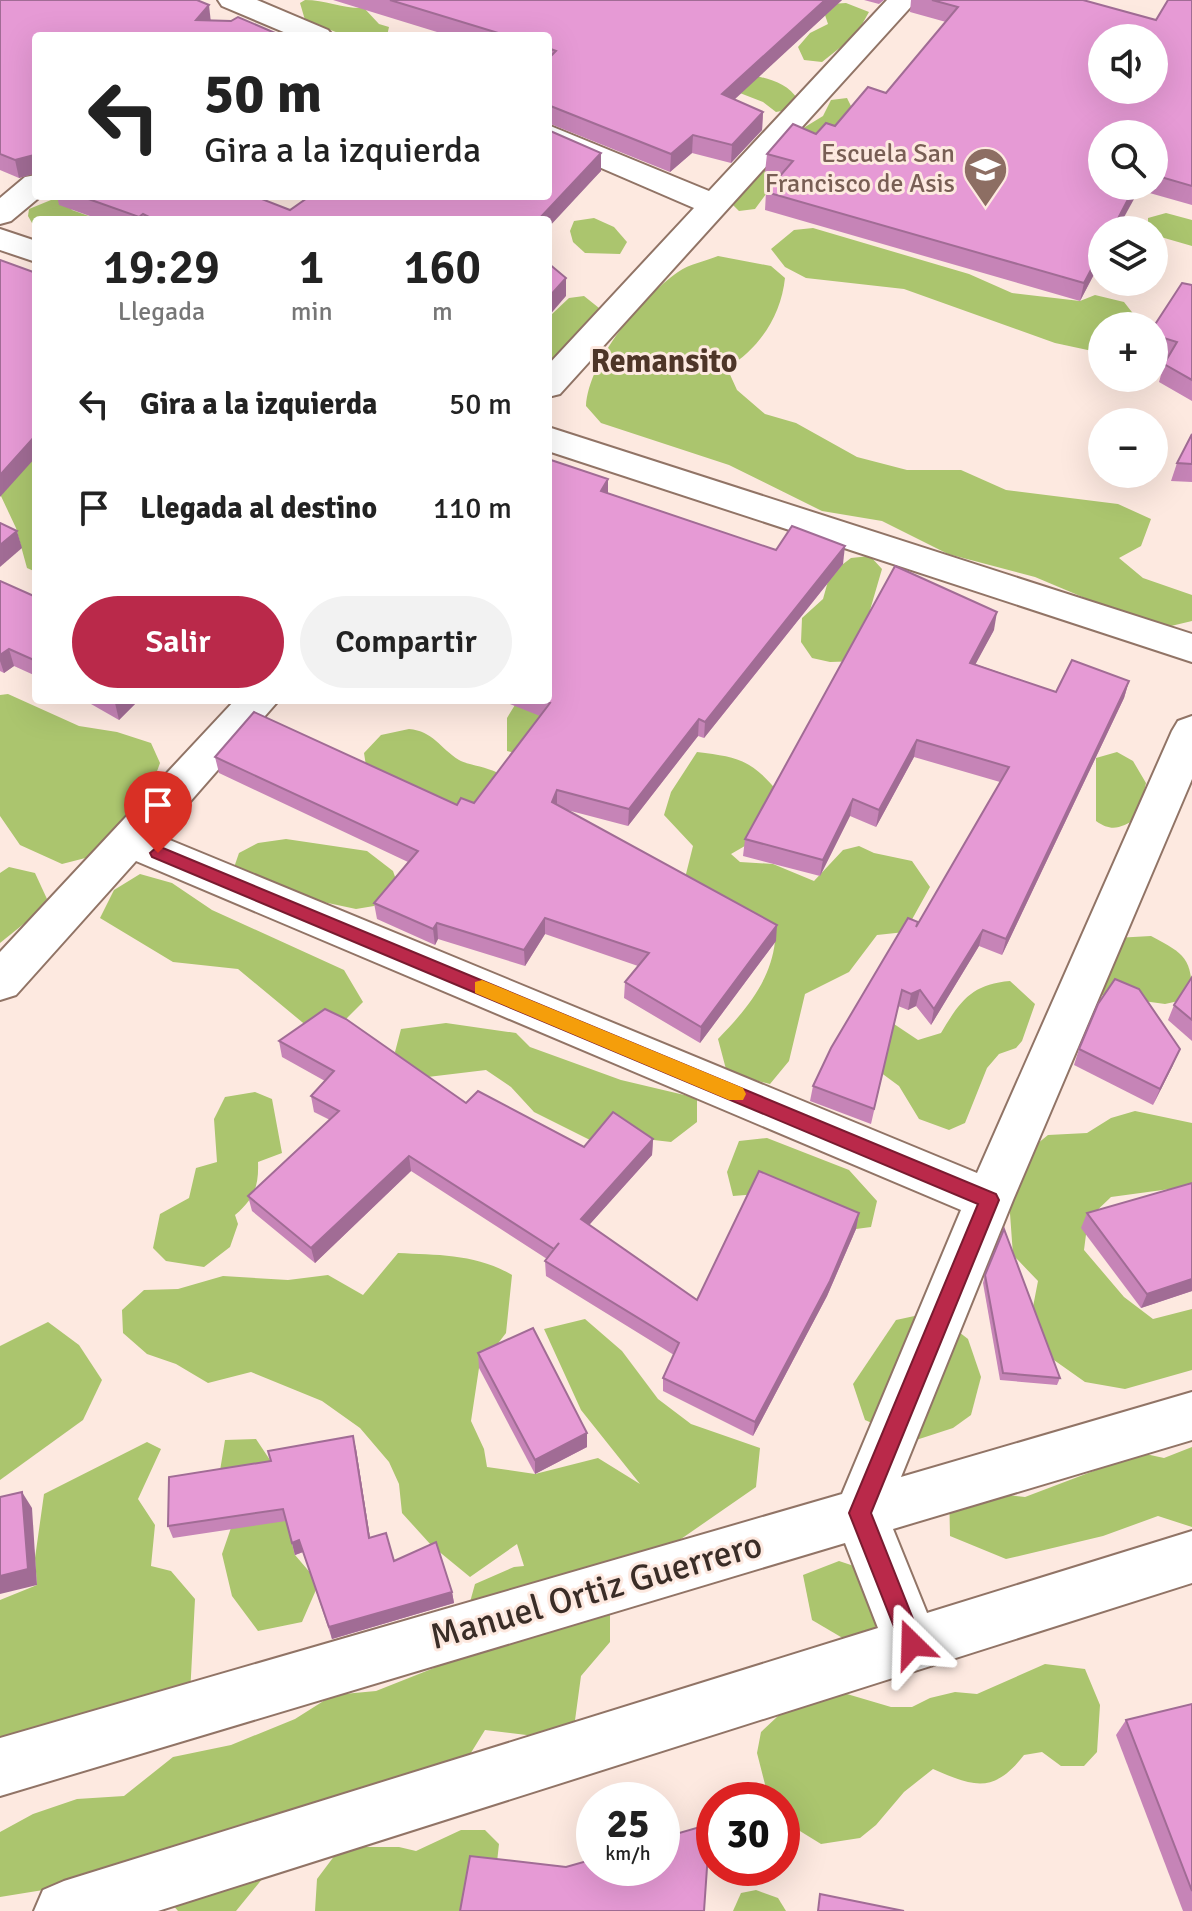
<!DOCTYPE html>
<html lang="es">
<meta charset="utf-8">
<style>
body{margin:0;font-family:Signika,sans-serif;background:#f2f2f2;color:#222;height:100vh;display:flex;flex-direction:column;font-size:30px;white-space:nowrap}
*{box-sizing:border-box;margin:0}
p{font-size:26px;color:#767676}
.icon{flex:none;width:44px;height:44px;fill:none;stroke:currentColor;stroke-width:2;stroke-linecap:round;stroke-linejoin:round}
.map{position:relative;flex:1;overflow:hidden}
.drawer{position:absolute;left:32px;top:216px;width:520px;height:488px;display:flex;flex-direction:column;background:#fff;border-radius:8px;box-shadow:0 8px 32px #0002}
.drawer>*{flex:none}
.guide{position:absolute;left:32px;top:32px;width:520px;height:168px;border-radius:8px;box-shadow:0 8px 32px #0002;background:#fff;color:#222;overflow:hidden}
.fabs{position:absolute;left:1088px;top:24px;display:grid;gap:16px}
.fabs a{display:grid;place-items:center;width:80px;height:80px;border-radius:50%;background:#fff;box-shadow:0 8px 32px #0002;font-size:40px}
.speed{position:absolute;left:576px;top:1782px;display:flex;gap:16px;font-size:40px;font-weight:700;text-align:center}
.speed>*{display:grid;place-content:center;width:104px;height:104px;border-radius:50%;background:#fff;box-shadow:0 8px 32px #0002;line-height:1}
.speed small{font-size:20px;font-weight:400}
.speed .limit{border:12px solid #d22;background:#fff;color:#111}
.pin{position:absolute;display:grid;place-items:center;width:68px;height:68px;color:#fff;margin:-82px -34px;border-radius:50% 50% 50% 0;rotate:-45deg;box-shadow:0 0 8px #0007}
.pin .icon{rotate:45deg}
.me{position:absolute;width:88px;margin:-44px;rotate:338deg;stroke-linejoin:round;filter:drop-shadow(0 0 6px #0008)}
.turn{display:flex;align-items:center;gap:28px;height:168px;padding:0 40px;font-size:36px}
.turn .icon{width:104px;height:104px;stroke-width:2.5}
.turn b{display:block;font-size:56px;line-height:68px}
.eta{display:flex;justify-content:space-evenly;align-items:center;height:136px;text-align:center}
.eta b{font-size:48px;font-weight:600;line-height:56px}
.primary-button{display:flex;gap:16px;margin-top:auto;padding:16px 40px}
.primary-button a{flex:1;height:92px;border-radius:48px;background:#ba294a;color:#fff;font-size:32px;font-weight:600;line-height:92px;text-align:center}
.primary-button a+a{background:#f2f2f2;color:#222}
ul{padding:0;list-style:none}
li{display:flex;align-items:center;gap:24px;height:104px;padding:0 40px}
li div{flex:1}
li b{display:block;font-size:30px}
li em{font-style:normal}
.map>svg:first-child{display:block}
.forest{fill:#abc56e}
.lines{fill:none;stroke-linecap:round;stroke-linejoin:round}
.minor-casing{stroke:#917466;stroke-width:4}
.minor{fill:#fff;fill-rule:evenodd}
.wall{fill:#c684b7;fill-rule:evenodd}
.shaded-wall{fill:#a16c95}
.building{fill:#e69ad5;stroke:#a16c95;stroke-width:2;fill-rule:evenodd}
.route{fill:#ba294a;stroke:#791b30;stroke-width:2}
.slow{fill:#f59e0b}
.labels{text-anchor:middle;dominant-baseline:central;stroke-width:6;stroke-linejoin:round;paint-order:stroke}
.far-education-label{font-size:26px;fill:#785e54;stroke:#fde9e0;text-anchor:end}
.far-district-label{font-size:32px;font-weight:bold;fill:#4e3528;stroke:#fde9e0}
.near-street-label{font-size:36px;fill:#3a2d27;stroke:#fde9e0}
</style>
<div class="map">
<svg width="1192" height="1911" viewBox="0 0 1192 1911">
<rect width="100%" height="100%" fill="#fde9e0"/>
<g class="forest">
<path d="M305,0C326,0 343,9 364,8L379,24L389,27L387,36H346L305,20L300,3Z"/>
<path d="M846,3L869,12L856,35L822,62L804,60L798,47L810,33L828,24L825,15L830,4Z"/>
<path d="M744,73C764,78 787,81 798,100L792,109L776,112L763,102L727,88Z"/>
<path d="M847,98L852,108L847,120L777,179L755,209L739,211L730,202L787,138L823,116L831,100Z"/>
<path d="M51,200H67L72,210L100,220H36V230L28,216L29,209Z"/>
<path d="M1166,213L1192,220V246L1154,235V230H1148V218Z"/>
<path d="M594,218L614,227L627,242L620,254L585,253L573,242L570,231L574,221Z"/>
<path d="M813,228L969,274L1012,293L1080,301L1095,295L1124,302L1135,316L1131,326H1102V350L1097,352L1055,343L904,289L806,278L785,267L771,249L794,230Z"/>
<path d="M718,256L771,266L785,278C781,316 759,349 727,368L737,390L765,414L796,423L857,457L907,470H961L1006,490L1118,504L1151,519L1141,546L1119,558L1143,578L1192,595V621L1171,626L1111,609L1035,577L948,554L882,521L822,511L729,465L601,423L586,406C589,360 641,298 678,272C689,264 706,261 718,256Z"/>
<path d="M584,296L599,308L598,315L548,393L551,315L569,298Z"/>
<path d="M0,417L36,448V572L27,568L16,528L0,494Z"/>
<path d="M870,556L882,569L868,617L862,625L873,635L861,661L830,662L812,658L801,642L802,618L823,599L830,574L851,558Z"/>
<path d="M565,663L532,757L507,751V718L518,700H548Z"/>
<path d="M8,694L79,726L117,732L151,743L160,763L148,796L101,854L62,864L20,845L0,816V695Z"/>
<path d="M409,729C433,731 440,748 459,760C465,764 486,767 496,772L510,827L367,772L364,753L381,735Z"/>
<path d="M697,752C737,757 751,759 778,792L750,843L731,854L740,862L773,864L814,881L843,850L859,846L874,853L912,861L930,887L905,932L877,935L849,972L805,994L789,1061L770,1084L727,1073L718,1039C745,1011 771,981 775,941L654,899L686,874L693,846L664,815L671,792Z"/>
<path d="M1117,752L1133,761L1146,783L1138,818C1121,827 1113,833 1096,821V758Z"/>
<path d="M286,839L367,851L393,871L400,891L374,906L356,909L229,882L239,853L258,843Z"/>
<path d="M9,867L35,873L47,899L31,918L0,943V873Z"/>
<path d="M140,874L172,883L212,910L344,970L363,1002L342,1023L308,1027L238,969L173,962L100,918L114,890Z"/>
<path d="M1151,936C1185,954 1192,958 1192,998L1165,1004L1100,995L1091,964L1115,938Z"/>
<path d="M1010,981L1035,1004L1022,1041L1016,1048L999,1054L987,1068L965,1123L949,1130L919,1119L899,1086L880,1072L894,1024L918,1040L941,1033C960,1001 972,984 1010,981Z"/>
<path d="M446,1023L516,1033L530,1047L621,1080L697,1098V1122L671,1142L645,1139L613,1128L590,1140L534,1112L511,1087L486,1070L411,1079L395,1052L401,1029Z"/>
<path d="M255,1092L272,1099L282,1153L258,1162C259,1186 254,1199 235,1215L238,1224L230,1247L204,1267L166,1261L153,1248L160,1214L189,1198L196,1168L217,1162L214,1119L225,1097Z"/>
<path d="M1135,1111L1192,1123V1186L1111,1197L1088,1219L1084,1250L1124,1297L1153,1319L1192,1309V1370L1125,1389L1085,1382L1044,1353L1031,1317L1038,1281L1013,1255L1008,1186L1021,1157L1048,1135L1087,1133L1111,1118Z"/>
<path d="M767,1138L849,1170L877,1201L871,1227L856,1229L771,1193L733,1196L727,1172L739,1141Z"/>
<path d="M398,1253C438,1255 476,1254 512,1275L506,1333L479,1368L471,1421L484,1449L487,1467L535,1474L598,1458L640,1484L581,1410L544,1329L585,1319L622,1351L658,1399L691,1424L760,1448L756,1487L629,1575L610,1600V1642L581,1676L573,1735L543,1737L485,1730L469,1756L261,1849L263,1878L236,1911H178L154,1883L105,1880L0,1897V1832L33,1814L77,1799L124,1796L173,1757L231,1745L295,1719L333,1695L376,1691L434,1668L462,1631L475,1584L514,1567L524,1566L517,1544L470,1577L431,1545L402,1513L399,1484L389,1462L360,1428L322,1401L251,1372L208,1383L176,1364L147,1354L123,1333L122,1310L144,1290L178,1289L223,1276L288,1280L328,1275L363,1295Z"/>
<path d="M933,1312L968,1339L981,1377L971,1415L953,1428L913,1441L865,1420L853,1384L896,1320Z"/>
<path d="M48,1322L79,1345L102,1380L83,1420L0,1480V1346Z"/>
<path d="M256,1439L272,1463L295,1555L319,1583L302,1622L258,1631L232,1596L222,1554L233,1522L218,1483L225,1440Z"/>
<path d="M147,1442L161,1449L138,1499L155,1525L151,1566L171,1571L195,1599L190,1695L0,1770V1600L37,1585L35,1558L44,1494Z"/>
<path d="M1192,1447V1527L1158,1516L1103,1536L1006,1559L950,1536L949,1488L1025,1497L1141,1453L1164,1458Z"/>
<path d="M839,1561L884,1576L875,1628L846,1640L812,1620L803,1575Z"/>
<path d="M1045,1664L1085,1669L1100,1705L1097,1752L1084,1766H1061L1042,1752L1024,1755C994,1794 974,1787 933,1769L904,1792L876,1825L860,1838L821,1844L782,1820V1800H769L757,1753L761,1732L793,1702L830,1689L891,1707H912L930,1698L955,1692L977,1694Z"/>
<path d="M461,1830H485L499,1844L496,1871L464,1911H315L317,1879L341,1847H399L416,1851Z"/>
<path d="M756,1890L778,1898L786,1911H733L741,1893Z"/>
</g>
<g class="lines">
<defs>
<g id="minor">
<path d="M218,0H257L328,30L333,36H293L222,6Z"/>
<path d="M887,0H917L560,394L548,397V365L694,208L548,145V125L709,191Z"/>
<path d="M36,175V196H41L11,221L0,224V198L25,177Z"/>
<path d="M0,229L36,241V262L0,250Z"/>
<path d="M548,427L1192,634V662L548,451Z"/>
<path d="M235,700H279L160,836L977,1173L1172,731L1178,721L1192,716V779L1013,1200L901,1477L1192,1392V1440L893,1529L927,1613L1192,1531V1583L158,1911H34L43,1890L64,1881L878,1628L845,1543L0,1796V1738L842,1494L961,1210L136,861L16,995L0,1000V952Z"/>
</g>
</defs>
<use href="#minor" class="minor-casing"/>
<use href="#minor" class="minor"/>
</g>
<g class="wall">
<path d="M0,0L211,21L282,36H36V173L19,178L0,170Z"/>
<path d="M333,0H842L734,99L763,112L762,130L731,163L692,153L670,172L548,123V36H450Z"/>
<path d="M864,0H884L879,4Z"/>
<path d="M911,0H1083L1156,20L1192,0V205L1139,190L1102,230V259L1080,301L765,210L766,192L780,176L765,172L767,154L835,126L886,93L946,22L910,12ZM1154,134V186H1102Z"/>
<path d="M601,153V171L548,220H101L59,205L57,196H254L290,210Z"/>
<path d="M1192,285V401L1159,382L1164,364L1167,359L1154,355V326Z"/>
<path d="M1192,434V482L1171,481L1177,463Z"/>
<path d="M608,479V493L776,550L843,564L704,738L698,736L628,826L567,810L776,941L700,1043L624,998L625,982L638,966L545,934L525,966L438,939L435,945L377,919L374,903L408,862L219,773L215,757L457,805L474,803L540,716L500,700H548Z"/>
<path d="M0,581L36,597V676L14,666L4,673L0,671Z"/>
<path d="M994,630L975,664L1056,692L1129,681L1124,698L1002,955L979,946L931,1025L916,1006L908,1010L898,1006L871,1124L810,1101L813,1086L916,927L1000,782L914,757L876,827L850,816L820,876L743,856L745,839Z"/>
<path d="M84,700H139L119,720Z"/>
<path d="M1192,977V1041L1168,1020L1174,1005Z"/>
<path d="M279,1041L466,1103L584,1147L653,1139L652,1155L589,1225L697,1300L859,1213L856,1229L827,1296L753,1436L663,1391V1378L674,1355L546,1276L545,1261L547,1259L411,1171L315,1263L252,1211L248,1196L330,1120L314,1112L311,1096L325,1081L282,1057Z"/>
<path d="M1079,1049L1173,1065L1153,1105L1074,1065Z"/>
<path d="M1087,1213L1192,1291L1141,1308L1081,1228Z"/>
<path d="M985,1275L1060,1378L1057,1385L1000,1380L983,1283Z"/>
<path d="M478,1353L587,1433V1447L535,1474L479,1368Z"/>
<path d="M356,1449L370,1538L394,1561L452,1592L454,1603L332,1639L303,1552L295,1555L286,1521L173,1538L168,1526Z"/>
<path d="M1192,1704V1911H1183L1116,1735L1126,1720Z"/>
</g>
<g class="shaded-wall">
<path d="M825,0H842L721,112L722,94Z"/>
<path d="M209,5L211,23L196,20Z"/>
<path d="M763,112L762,130L731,163L732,145Z"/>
<path d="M693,135L692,153L670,172L671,154Z"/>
<path d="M601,153V171L548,228V220H538Z"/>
<path d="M34,155L36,173L19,178L15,160Z"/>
<path d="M1135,186H1139V190L1117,230H1112Z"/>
<path d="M1102,249V259L1080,301L1084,283Z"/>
<path d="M566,278V296L548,317V298Z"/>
<path d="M36,435V457L0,497V475Z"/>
<path d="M608,479V496L601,491Z"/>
<path d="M17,531L22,548L0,567V545Z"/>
<path d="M845,546L843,564L704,738L705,722Z"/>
<path d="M997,612L994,630L967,680L970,663Z"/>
<path d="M9,649L14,666L4,673L0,661V655Z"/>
<path d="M1129,681L1124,698L1002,955L1006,939Z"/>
<path d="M118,700H139L119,720L115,703Z"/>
<path d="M699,719L698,736L628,826L629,809Z"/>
<path d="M917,740L914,757L876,827L879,810Z"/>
<path d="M557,790V807L552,802Z"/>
<path d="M853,799L850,816L820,876L823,860Z"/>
<path d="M545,918V934L525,966L524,950Z"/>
<path d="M437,923L438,939L435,945L433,929Z"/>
<path d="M777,925L776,941L700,1043L701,1027Z"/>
<path d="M983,930L979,946L931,1025L934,1009Z"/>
<path d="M920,990L916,1006L908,1010L911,994Z"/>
<path d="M1180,1049L1173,1065L1153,1105L1160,1089Z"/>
<path d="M653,1139L652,1155L581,1234V1219Z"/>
<path d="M409,1156L411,1171L315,1263L311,1248Z"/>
<path d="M859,1213L856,1229L827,1296L753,1436L755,1422Z"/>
<path d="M1192,1279V1291L1141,1308L1147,1294Z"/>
<path d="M587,1433V1447L535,1474V1460Z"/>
<path d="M353,1436L356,1449L372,1550L369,1538Z"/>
<path d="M22,1492L32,1508L37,1585L0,1594V1576Z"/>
<path d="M299,1540L303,1552L295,1555L292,1543Z"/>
<path d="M452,1592L454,1603L332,1639L329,1627Z"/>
</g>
<g class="building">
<path d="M0,0H197L209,5L196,20L231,21L238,17L282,36H36V168H35L34,155L15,160L0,154Z"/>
<path d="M390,0H825L722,94L763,112L732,145L693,135L671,154L548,105V59L556,51L548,48V36H508Z"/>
<path d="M932,0H1083L1156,20L1168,0H1192V186L1154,175V134H1102V186H1135L1112,230H1102V249L1084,283L766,192L793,161L767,154L793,124L816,134L826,123L835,126L868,87L886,93L958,7ZM1102,38H1154V90H1102Z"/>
<path d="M548,130L601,153L538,220H155L143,214L139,217L80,196H254L290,210L310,196H548Z"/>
<path d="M0,260L36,273V435L0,475Z"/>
<path d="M548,263L566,278L548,298Z"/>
<path d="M1182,283L1192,285V380L1164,364L1177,342L1154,335V326Z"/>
<path d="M1192,434V464L1177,463Z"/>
<path d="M548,459L608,479L601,491L776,550L792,526L845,546L705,722L699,719L629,809L557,790L552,802L777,925L701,1027L625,982L649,953L545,918L524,950L437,923L433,929L374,903L418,851L215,757L254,712L457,805L461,798L474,803L550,703L543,700H548Z"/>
<path d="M0,523L17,531L0,545Z"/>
<path d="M895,566L997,612L970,663L1056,692L1072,660L1129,681L1006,939L983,930L934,1009L920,990L911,994L902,990L874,1109L813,1086L831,1048L908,918L918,922L916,927L1009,767L917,740L879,810L853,799L823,860L745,839Z"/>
<path d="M0,581L36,597V661L9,649L0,655Z"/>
<path d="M1192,977V1020L1174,1005Z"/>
<path d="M1115,979L1139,989L1180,1049L1160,1089L1079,1049L1098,1004Z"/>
<path d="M325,1009L346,1019L466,1103L478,1091L584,1147L613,1112L653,1139L581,1219L697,1300L759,1171L859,1213L830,1281L755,1422L663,1378L679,1343L545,1261L559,1243L554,1249L409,1156L311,1248L248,1196L339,1111L311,1096L334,1071L279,1041Z"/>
<path d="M1192,1183V1279L1147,1294L1087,1213Z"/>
<path d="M1004,1229L1060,1378L1003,1373L985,1275Z"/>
<path d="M533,1328L587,1433L535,1460L478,1353Z"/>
<path d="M353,1436L369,1538L386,1533L394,1561L436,1542L452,1592L329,1627L299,1540L292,1543L283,1509L168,1526L169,1477L271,1461L268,1451Z"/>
<path d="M22,1492L28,1569L0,1576V1497Z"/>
<path d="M1192,1704V1891L1126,1720Z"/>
<path d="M710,1824L704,1911H460L470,1856L566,1867L594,1859V1868H662V1838Z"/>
<path d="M820,1894L904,1911H818Z"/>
</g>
<path class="route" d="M158,846L996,1194L999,1200L871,1513L923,1644L920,1652L912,1656L904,1652L849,1513L978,1204L152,857L150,853Z"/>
<path class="slow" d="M482,980L743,1088L746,1094L743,1100H729L475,993V982Z"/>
<defs>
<symbol id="school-pin" viewBox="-11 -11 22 30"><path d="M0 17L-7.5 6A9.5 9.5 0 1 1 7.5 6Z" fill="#8d6e63" stroke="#fde9e0"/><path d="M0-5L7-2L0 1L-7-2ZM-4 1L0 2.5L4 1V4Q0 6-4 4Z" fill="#fff"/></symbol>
</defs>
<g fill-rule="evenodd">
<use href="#school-pin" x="960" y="144" width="51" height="69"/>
</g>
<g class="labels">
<g class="far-education-label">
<text x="955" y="154">Escuela San<tspan x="955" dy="30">Francisco de Asis</tspan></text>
</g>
<g class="far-district-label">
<text x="664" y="361">Remansito</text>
</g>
<g class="near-street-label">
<text transform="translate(596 1591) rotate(-16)">Manuel Ortiz Guerrero</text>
</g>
</g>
</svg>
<div class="fabs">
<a><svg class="icon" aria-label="sound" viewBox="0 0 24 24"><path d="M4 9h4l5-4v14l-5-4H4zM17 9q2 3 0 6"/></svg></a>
<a><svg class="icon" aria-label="search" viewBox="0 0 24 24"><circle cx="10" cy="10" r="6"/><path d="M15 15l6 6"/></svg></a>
<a><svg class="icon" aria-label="layers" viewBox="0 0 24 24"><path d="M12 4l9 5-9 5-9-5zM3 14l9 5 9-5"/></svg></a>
<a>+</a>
<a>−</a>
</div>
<div class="speed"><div>25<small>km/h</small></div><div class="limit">30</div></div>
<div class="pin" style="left:158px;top:853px;background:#d93025"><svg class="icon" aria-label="arrive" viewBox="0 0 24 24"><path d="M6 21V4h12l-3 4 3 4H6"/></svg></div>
<svg class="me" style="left:912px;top:1644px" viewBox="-20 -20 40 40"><path d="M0-17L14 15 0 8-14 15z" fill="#ba294a" stroke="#fff" stroke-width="4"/></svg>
<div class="guide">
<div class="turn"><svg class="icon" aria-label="left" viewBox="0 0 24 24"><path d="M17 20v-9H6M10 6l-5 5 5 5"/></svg><div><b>50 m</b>Gira a la izquierda</div></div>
</div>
<section class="drawer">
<div class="eta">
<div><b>19:29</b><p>Llegada</p></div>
<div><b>1</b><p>min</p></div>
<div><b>160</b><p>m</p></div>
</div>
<ul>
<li><svg class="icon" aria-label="left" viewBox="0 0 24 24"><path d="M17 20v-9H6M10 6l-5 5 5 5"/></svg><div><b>Gira a la izquierda</b></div><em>50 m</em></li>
<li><svg class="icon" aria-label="arrive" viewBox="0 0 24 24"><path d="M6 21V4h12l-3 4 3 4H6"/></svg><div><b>Llegada al destino</b></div><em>110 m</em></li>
</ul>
<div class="primary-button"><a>Salir</a><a>Compartir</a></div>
</section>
</div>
